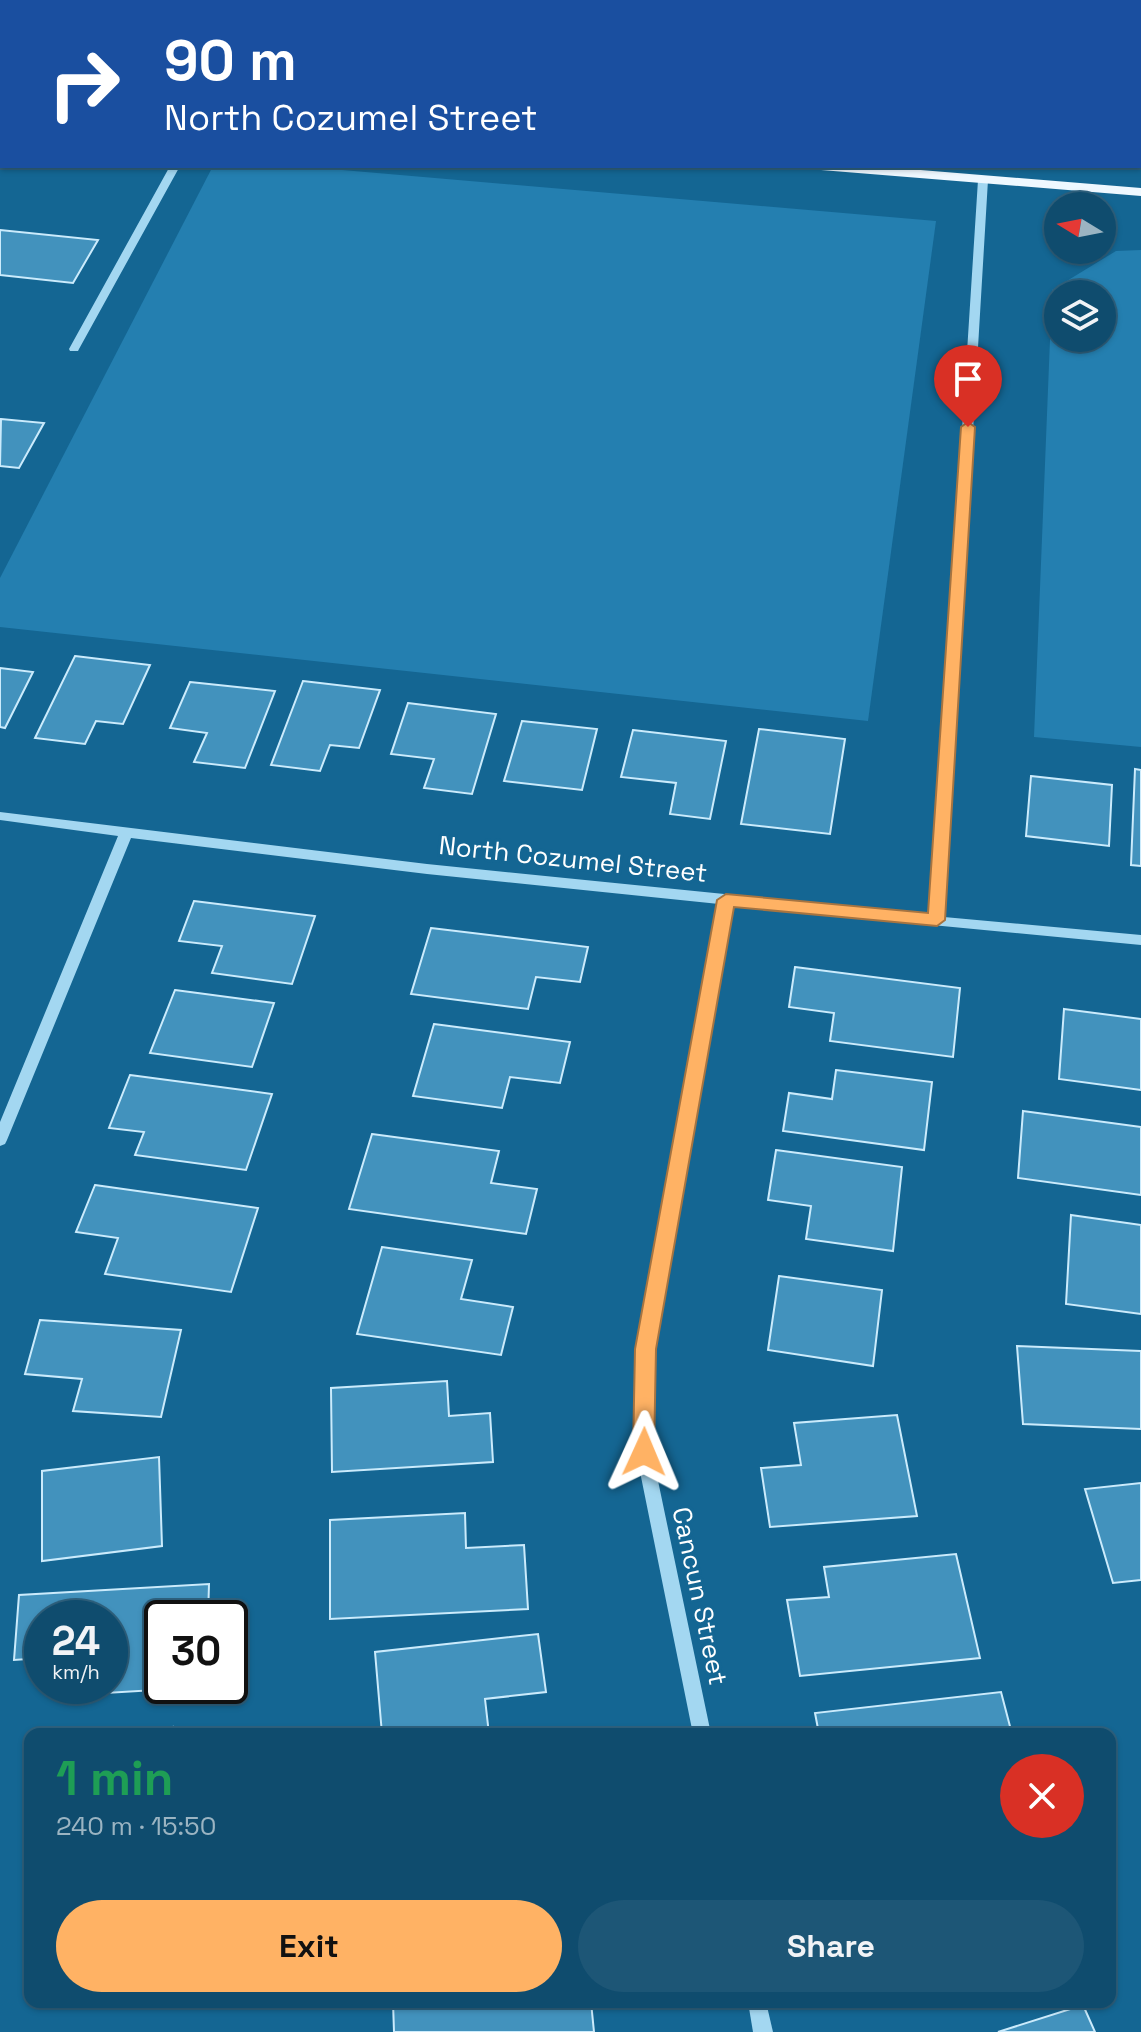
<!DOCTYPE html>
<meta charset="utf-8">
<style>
body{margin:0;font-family:"Space Grotesk",sans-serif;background:#1d5676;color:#f1f3f6;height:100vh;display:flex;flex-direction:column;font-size:30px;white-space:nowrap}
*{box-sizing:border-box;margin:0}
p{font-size:26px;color:#9bb4c2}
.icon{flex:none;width:44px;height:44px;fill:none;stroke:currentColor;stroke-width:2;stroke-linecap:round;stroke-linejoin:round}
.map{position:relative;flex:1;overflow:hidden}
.side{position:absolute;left:24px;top:1728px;width:1092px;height:280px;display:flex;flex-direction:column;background:#0f4c6e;border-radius:16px;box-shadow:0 2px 6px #0004,0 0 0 2px #2f6381}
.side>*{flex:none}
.guide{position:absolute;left:0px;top:0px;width:1142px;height:168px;box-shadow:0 2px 6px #0004,0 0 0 2px #2f6381;background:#1a4fa0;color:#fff;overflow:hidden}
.needle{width:52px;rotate:280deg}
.buttons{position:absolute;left:1044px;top:192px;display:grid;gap:16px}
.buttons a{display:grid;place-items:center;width:72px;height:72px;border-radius:50%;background:#0f4c6e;box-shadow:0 2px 6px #0004,0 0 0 2px #2f6381;font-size:40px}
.speed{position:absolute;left:24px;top:1600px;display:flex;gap:16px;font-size:40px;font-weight:700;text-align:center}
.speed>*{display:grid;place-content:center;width:104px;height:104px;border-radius:50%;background:#0f4c6e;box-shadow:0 2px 6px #0004,0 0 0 2px #2f6381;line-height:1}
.speed small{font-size:20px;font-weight:400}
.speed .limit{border:4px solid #111;border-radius:12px;background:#fff;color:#111}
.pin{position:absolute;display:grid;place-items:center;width:68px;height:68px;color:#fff;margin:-82px -34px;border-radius:50% 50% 50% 0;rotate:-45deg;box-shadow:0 0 8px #0007}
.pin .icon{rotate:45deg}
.me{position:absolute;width:88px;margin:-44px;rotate:1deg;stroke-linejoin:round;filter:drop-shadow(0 0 6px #0008)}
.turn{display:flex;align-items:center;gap:28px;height:168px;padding:0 32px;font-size:36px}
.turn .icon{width:104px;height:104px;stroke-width:2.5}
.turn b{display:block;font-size:56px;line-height:68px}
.round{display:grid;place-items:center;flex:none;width:84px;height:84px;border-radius:42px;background:#1d5676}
.headline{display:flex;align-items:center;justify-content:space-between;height:136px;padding:0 32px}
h1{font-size:48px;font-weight:600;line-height:60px;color:#1e9e55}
.primary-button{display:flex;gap:16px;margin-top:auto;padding:16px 32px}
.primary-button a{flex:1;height:92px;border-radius:48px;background:#ffb264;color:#111;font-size:32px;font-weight:600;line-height:92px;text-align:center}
.primary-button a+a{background:#1d5676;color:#f1f3f6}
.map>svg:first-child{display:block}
.green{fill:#247fb0;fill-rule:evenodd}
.building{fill:#4292bd;stroke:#cbebfc;stroke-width:2}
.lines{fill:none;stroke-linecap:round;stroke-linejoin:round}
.minor{fill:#a3d7f1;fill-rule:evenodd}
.major{fill:#eef8ff;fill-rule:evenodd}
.route{fill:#ffb264;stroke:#a67441;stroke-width:2}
.labels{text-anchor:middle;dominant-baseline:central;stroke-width:6;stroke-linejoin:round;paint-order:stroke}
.street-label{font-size:26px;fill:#fff;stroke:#146693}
</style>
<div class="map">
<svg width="1141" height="2032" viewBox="0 0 1141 2032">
<rect width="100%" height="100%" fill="#146693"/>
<g class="green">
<path d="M213,166H296L936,221L868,721L0,627V578Z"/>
<path d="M1141,250V747L1034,737L1052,290L1116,251ZM1058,294H1102V338H1058Z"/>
</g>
<g class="building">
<path d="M113,0H194L111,2Z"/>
<path d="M0,230L98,240L73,283L0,275Z"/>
<path d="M1,419L44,423L19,468L0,466Z"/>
<path d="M75,656L150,665L123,724L96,721L85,744L35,738Z"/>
<path d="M0,668L33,672L5,728L0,727Z"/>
<path d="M303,681L380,690L359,748L330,745L320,771L271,765Z"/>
<path d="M190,682L275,691L245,768L194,762L207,733L170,728Z"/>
<path d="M408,703L496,714L472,794L424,788L434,759L391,754Z"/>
<path d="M522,721L597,729L582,790L504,781Z"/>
<path d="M759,729L845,739L830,834L741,824Z"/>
<path d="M633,730L726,741L710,819L670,814L676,783L621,777Z"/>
<path d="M1135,769L1141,770V866L1131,865Z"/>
<path d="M1031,776L1112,785L1109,846L1026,836Z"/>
<path d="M194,901L315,916L292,984L212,973L222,946L179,941Z"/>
<path d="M431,928L588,947L580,982L536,977L528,1009L411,994Z"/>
<path d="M795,967L960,988L953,1057L830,1041L834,1013L789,1007Z"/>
<path d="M175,990L274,1003L252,1067L150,1053Z"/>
<path d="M1064,1009L1141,1019V1090L1059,1079Z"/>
<path d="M434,1024L570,1042L560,1083L510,1077L502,1108L413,1096Z"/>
<path d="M836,1070L932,1082L924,1150L783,1131L789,1093L832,1099Z"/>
<path d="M130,1075L272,1094L246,1170L135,1155L144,1132L109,1128Z"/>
<path d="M1023,1111L1141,1127V1195L1018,1178Z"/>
<path d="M372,1134L499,1151L491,1183L537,1189L526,1234L349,1209Z"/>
<path d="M776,1150L902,1167L893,1251L806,1239L811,1206L768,1200Z"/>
<path d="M95,1185L258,1208L231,1292L105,1274L118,1238L76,1232Z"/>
<path d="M1071,1215L1141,1225V1314L1066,1304Z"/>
<path d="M382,1247L472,1260L461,1299L513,1307L501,1355L357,1334Z"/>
<path d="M779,1276L882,1290L873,1366L768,1350Z"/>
<path d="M40,1320L181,1330L161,1417L73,1411L82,1379L25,1374Z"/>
<path d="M1017,1346L1141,1351V1429L1023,1424Z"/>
<path d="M447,1381L449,1416L490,1413L493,1462L332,1472L331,1388Z"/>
<path d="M897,1415L917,1516L770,1527L761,1468L801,1465L794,1423Z"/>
<path d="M159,1457L162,1546L42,1561V1471Z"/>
<path d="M1141,1483V1580L1113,1583L1085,1489Z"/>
<path d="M465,1513L466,1548L524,1545L528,1609L330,1619V1520Z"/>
<path d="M956,1554L980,1658L800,1676L787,1600L829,1597L824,1567Z"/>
<path d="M209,1584L208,1618H162V1686L206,1687L72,1695V1686H110V1618H42V1658L14,1660L19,1595Z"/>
<path d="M538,1634L546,1692L485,1699L489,1734H382L375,1652Z"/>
<path d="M1001,1692L1012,1734H819L815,1713Z"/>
<path d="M173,1727V1734H122Z"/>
<path d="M393,2002H591L594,2032H394Z"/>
<path d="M1083,2005L1095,2032H998Z"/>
</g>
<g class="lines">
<g class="minor">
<path d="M323,0H331L330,2H322Z"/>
<path d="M487,0H518L519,2H488Z"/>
<path d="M1140,34L1141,35V41L1140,40Z"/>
<path d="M2,100V108L0,109V101Z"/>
<path d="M170,166H180L79,349L78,351H70L69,349Z"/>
<path d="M983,177L988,180L944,917L1141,935V945L732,906L653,1349L652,1452L711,1734H693L636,1452L637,1349L719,904L427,874L131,838L7,1140L5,1144L0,1146V1122L118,836L0,820V812L427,864L931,915L978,180Z"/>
<path d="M748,2002H766L773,2032H753Z"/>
</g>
<g class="major">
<rect x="0" y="94" width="2" height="8"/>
<path d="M814,166H872L1141,188V196L821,170Z"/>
</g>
</g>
<path class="route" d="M968,422L975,427L945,920L937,926L734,907L656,1349L654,1452L651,1458L644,1461L636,1458L633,1452L635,1349L717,900L726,894L928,913L961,427Z"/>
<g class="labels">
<g class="street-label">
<text transform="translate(573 859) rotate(6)">North Cozumel Street</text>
<text transform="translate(700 1596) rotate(78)">Cancun Street</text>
</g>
</g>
</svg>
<div class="buttons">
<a><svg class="needle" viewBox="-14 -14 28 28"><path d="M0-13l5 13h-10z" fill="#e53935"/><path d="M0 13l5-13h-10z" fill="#9bb4c2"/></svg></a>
<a><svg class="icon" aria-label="layers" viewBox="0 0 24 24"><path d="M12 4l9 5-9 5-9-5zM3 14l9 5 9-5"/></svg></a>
</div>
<div class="speed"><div>24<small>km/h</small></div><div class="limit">30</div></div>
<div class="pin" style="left:968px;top:427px;background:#d93025"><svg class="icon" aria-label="arrive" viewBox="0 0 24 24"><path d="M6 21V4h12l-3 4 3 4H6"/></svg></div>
<svg class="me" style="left:644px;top:1452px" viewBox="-20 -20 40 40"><path d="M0-17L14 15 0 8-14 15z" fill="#ffb264" stroke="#fff" stroke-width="4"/></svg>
<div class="guide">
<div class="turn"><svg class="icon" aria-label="right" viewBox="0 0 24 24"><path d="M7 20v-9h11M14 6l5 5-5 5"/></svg><div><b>90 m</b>North Cozumel Street</div></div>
</div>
<section class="side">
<div class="headline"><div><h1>1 min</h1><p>240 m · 15:50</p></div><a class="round" style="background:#d93025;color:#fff"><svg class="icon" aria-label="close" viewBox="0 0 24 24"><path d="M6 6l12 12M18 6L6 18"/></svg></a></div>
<div class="primary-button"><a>Exit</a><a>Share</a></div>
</section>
</div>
